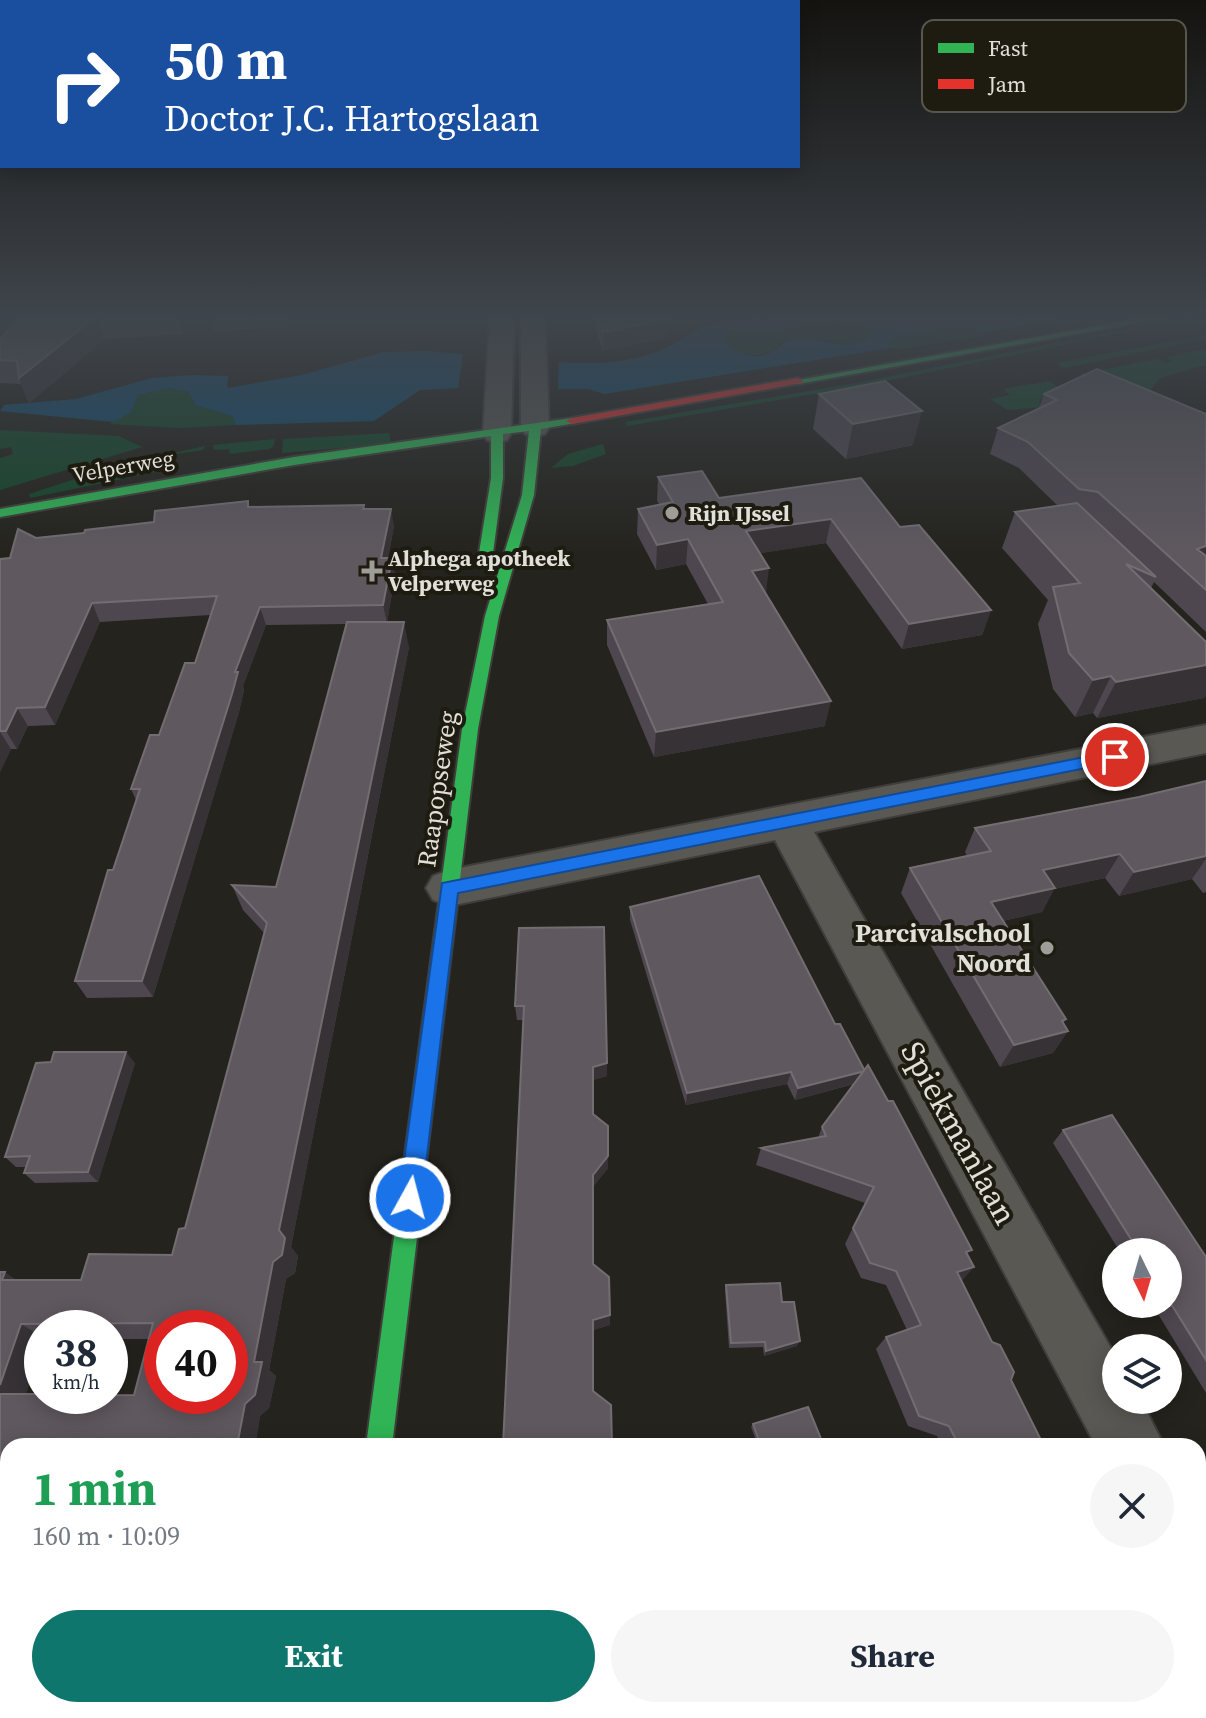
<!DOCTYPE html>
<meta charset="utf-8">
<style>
body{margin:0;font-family:"Source Serif 4",serif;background:#f6f6f7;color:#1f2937;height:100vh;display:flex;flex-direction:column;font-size:30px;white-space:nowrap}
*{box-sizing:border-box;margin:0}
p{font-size:26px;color:#747a83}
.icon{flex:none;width:44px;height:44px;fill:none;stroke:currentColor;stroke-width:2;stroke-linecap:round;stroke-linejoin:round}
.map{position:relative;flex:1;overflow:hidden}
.details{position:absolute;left:0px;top:1438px;width:1206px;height:280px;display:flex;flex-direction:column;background:#fff;border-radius:24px 24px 0 0;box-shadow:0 4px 20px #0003}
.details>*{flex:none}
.top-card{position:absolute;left:0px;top:0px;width:800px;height:168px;box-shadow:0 4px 20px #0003;background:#1a4fa0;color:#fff;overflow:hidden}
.needle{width:52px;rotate:175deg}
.tools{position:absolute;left:1102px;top:1238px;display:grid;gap:16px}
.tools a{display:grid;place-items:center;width:80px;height:80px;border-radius:50%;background:#fff;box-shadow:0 4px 20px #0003;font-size:40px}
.speed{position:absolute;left:24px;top:1310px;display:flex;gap:16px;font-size:40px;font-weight:700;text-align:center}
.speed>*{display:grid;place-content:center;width:104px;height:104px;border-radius:50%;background:#fff;box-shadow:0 4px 20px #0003;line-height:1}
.speed small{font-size:20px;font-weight:400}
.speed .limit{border:12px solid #d22;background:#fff;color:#111}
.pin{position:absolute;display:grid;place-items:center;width:68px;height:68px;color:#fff;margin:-34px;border:4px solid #fff;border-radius:50%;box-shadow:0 2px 8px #0007}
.me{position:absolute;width:88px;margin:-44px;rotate:7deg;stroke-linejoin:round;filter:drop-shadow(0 0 6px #0008)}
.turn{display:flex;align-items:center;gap:28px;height:168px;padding:0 32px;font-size:36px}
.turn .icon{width:104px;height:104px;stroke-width:2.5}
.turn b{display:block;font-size:56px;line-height:68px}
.round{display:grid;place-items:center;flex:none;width:84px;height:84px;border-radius:42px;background:#f6f6f7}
.headline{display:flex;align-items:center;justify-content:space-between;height:136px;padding:0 32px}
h1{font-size:48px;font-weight:700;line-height:60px;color:#1e9e55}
.primary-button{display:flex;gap:16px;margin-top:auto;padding:16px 32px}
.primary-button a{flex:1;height:92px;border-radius:48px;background:#0f766e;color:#fff;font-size:32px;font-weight:700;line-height:92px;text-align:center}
.primary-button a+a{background:#f6f6f7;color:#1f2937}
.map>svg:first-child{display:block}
.green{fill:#15462a}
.water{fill:#114c6f;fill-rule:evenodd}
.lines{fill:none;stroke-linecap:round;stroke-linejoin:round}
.street-casing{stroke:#3f3e3a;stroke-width:4}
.fast-casing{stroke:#3f3e3a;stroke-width:4}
.jam-casing{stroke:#3f3e3a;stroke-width:4}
.street{fill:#595853;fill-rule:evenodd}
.fast{fill:#30b455;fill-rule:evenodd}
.jam{fill:#e5322d;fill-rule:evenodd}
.wall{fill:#4f4750;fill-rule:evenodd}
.shaded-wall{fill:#373236}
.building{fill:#5f585f;stroke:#736d72;stroke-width:2;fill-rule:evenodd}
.route{fill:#1a73e8;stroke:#114b97;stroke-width:2}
.poi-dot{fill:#9e9d97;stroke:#1e1b11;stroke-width:3}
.labels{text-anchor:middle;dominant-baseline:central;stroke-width:8;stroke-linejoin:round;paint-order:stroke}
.far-street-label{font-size:22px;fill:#e0dfd8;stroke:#1e1b11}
.far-poi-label{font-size:22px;font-weight:bold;fill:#e0dfd8;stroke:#1e1b11;text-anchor:start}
.street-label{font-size:26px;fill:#e0dfd8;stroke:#1e1b11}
.poi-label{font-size:26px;font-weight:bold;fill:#e0dfd8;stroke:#1e1b11;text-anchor:end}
.near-street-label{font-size:32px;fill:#e0dfd8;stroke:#1e1b11}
.key{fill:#1e1b11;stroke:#58564d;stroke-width:2}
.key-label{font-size:22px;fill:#e0dfd8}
</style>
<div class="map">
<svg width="1206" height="1718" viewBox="0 0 1206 1718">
<rect width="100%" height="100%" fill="#24231d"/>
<g class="green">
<path d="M1186,317L1190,319L866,385L627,426L626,422L862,382Z"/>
<path d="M832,320L854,321L872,334C857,352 841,342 823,339C811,337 795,341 783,342C764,361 740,359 722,338L731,330H785L809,323Z"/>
<path d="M954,327L987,332L981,333L983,336L901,349L890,348L888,344L896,335Z"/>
<path d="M1206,335V339L1064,368L1057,363Z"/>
<path d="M1206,349V365L1160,378L1148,393L1091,381L1081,374L1158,359L1166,363L1173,361L1166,357Z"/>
<path d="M1050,381L1058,387L1041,398L1039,403L1043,407L1008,410L990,399L1010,395L1003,389Z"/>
<path d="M169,388L189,392L195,405L232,416L236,425L180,428L110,424L138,395Z"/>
<path d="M0,430L119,436L142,447L0,490V458L13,454L11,447L0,449Z"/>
<path d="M389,433L391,444L282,453L283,439Z"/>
<path d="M275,439L273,447L269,449L230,454L229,449L214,450L213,445Z"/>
<path d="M603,444L606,454L573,466L551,468L568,454Z"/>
<path d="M205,446L203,450L175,454V468L30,498L29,494L115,466Z"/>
</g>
<g class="water">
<path d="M796,316H1074L987,332L954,327L896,335L888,344L890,348L604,394L589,389H558L559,362C592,365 634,363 664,349C682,341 696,329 715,323C740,316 770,319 796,316ZM833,320C848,321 862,320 872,334C853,357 824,336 800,338C781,339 774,358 754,356C740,354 731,349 722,338L731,330H785L809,323Z"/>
<path d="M427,351L463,354L458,388L420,390L374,421L236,425L232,416L195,405L189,392L169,388L138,395L131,412L113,422L0,411L4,405L76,399L152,378L192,375L228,376L227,388L302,375L384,352Z"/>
</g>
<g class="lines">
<defs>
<g id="street">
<path d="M490,316H514L511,434L507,440L497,443L487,440L483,434Z"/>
<path d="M521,316H545L549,428L545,434L535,436L525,434L521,428Z"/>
<path d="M1206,725V753L814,832L1116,1357V1400H1141L1164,1446H1096L775,840L449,906L433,900L426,888L433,876L449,870Z"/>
<path d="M1198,1533L1206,1536V1617L1198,1614Z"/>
</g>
<g id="fast">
<path d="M1154,316H1177L798,384L793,381Z"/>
<path d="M572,418L578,421L576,423L541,429L534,495L499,616L478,729L392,1446H366L462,729L485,616L522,495L529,431L503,434V478L493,553L494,566L487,570L480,566L479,553L491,478V436L294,465L0,517V509L294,457Z"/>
<path d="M331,1710H361L360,1718H330Z"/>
</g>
<path id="jam" d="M798,378L803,381L802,383L572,424L566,421L572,418Z"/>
</defs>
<use href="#street" class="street-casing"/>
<use href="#fast" class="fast-casing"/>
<use href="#jam" class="jam-casing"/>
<use href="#street" class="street"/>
<use href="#fast" class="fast"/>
<use href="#jam" class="jam"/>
</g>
<g class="wall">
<path d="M23,316H178L184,334L105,339L29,403L21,384L0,383V339Z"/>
<path d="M209,316H291L289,327L214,332Z"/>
<path d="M591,316H705L667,321L666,338L603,351Z"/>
<path d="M819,394L913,445L846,459L813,429Z"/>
<path d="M1044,394L1206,414V632L1154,582L1151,588L1206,642V695L1204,698L1097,718L1093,713L1075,717L1053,689L1038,624L1048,600L1002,548L1015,512L1058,506L1019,468L990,454L998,428L1039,408Z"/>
<path d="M658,477L719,498L900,527L991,610L982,635L902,649L826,543L760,553L766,593L825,726L654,757L607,645V620L708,604L686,564L656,570L637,534L638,509L660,505L657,501Z"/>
<path d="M364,505L365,509L394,526L388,558H392L395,576L387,622L409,647L291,1247L298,1256L295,1273L286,1279L269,1370L276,1376L269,1408L260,1416L255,1446H8V1489H0V1272L16,1280H81L172,1255L185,1228L264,933L243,910L232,885L276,887L346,624L266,625L243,686L244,690L239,712L153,997L87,998L75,981L136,800L131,789L195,663L210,615L100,622L55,725L28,726L17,749H11L0,772V559L10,558L36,538L84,533L250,507ZM42,1328H110V1339H149L134,1395L26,1394L42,1345Z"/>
<path d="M1206,781V892L1203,893L1192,879L1119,896L1105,878L1054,889L1042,912L1003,921L1066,1019L1063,1023L1068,1031L1053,1053L1000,1067L901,893L910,868L967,856L965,852L975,828L1139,797Z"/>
<path d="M630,907L835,1024L968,1256L961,1282L1044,1446H941L937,1436L908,1426L876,1349L886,1337L907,1330L886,1285L861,1278L845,1244L865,1203L756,1165L761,1148L818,1138L822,1127L854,1084L795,1100L787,1084L686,1105L630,920Z"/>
<path d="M519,928L607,1076L593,1080V1114L608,1168L593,1187V1264L610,1325L593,1330V1392L503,1446L523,1020H517L515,1006Z"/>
<path d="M135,1063L98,1182L35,1183L24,1173L26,1167H16L5,1157Z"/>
<path d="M1063,1130L1206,1257V1393L1152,1304H1168V1252H1120L1053,1143Z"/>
<path d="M726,1285L782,1302L797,1346L764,1356L763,1347L729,1348L725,1290Z"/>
<path d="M753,1424L824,1446H758L751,1427Z"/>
<path d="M771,1710H959L962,1718H752Z"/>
<path d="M1022,1710H1126L1125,1718H1026Z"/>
</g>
<g class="shaded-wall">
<path d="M0,316H21L0,337Z"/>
<path d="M97,316L105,339L29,403L19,378Z"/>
<path d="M287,316H291L289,327Z"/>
<path d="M660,316H705L667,321L666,338L603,351V332Z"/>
<path d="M922,411L913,445L846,459L853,424Z"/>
<path d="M391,509L394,526L385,576L381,558Z"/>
<path d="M831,519L826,543L743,556L746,531Z"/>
<path d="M688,539L686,564L656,570L657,545Z"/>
<path d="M1206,546V569L1197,549Z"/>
<path d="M392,558L395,576L387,623L383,605Z"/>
<path d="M769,568L766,593L752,571Z"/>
<path d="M92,603L100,622L55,725L45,707Z"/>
<path d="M260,607L266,625L243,686L244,690L239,712L153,997L142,981L235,672Z"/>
<path d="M991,610L982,635L902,649L909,624Z"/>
<path d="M404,622L409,647L291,1247L298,1256L295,1273L286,1279L269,1370L276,1376L269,1408L260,1416L255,1446H237L279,1230Z"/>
<path d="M1206,665V695L1204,698L1097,718L1116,682Z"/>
<path d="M1111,676L1093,713L1075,717L1093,680Z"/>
<path d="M831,701L825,726L654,757L656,732Z"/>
<path d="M17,708L28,726L17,749L6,731Z"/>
<path d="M0,732L11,749L0,772Z"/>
<path d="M1120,854L1105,878L1054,889L1042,912L980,926L991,902L1043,870Z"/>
<path d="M1206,856V859L1192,879L1119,896L1134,872Z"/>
<path d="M1066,1019L1055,1035L1068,1031L1053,1053L1000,1067L1014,1045Z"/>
<path d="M126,1052L135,1063L98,1182L88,1172Z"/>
<path d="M607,1063V1076L593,1080V1067Z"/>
<path d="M865,1071L860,1082L795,1100L798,1088Z"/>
<path d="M791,1072L787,1084L686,1105L687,1093Z"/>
<path d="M608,1156V1168L593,1187V1175Z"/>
<path d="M974,1267L961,1282L957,1272Z"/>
<path d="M5,1272L28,1288L2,1280Z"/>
<path d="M610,1315V1325L593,1330V1320Z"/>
<path d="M21,1324L42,1337V1345L22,1407L0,1395V1385Z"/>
<path d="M800,1341L797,1346L764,1356L766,1351Z"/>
<path d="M185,1710H206L204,1718H184Z"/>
</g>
<g class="building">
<path d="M23,316H97L19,378L17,361L0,360V339Z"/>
<path d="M598,316H666L667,319L603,332Z"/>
<path d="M1097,369L1206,414V546L1197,549L1206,556V590L1098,492L1079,489L1028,442L998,428L1057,400L1044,394Z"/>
<path d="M885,381L922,411L853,424L819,394Z"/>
<path d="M702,471L719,498L861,478L900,527L919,525L991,610L909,624L831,519L746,531L769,568L752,571L831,701L656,732L607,620L723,602L688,539L657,545L638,509L673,502L658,477Z"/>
<path d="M248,501V507L364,505L363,509H391L381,558H392L383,605L260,607L235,672H238L232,694L142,981H75L108,870H113L140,789H131L150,735H159L185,663H195L217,596L92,603L45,707L17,708L6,731H0V559L10,558L18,529L36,538L84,533L85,530L154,522L155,511Z"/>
<path d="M1077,503L1156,577L1126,564L1206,642V665L1116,682L1111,676L1093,680L1069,653L1053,587L1080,583L1015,512Z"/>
<path d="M347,622H404L279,1230L285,1238L282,1255L273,1262L254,1362H262L255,1395L245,1404L237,1446H8V1479H0V1394H42V1396L134,1395L153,1323L21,1324L0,1385V1272H5L2,1280H81L89,1254L172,1255L179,1229L185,1228L267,923L232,885L276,887ZM162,1328H230V1396H162Z"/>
<path d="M1206,781V856L1134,872L1120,854L1043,870L1055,888L991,902L1066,1019L1062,1021L1068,1031L1014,1045L910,868L991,851L975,828L1139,797Z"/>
<path d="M759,876L835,1024H840L865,1071L798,1088L791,1072L687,1093L630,907Z"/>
<path d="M604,927L607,1063L593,1067V1114L608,1126V1156L593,1175V1264L609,1277L610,1315L593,1320V1391L611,1405L612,1446H503L524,1006H515L519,928Z"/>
<path d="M54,1052H126L88,1172L24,1173L30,1156L5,1157L36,1063L51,1062Z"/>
<path d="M868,1065L888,1101H893L972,1250L966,1252L974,1267L957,1272L992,1342L1000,1345L1014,1372L1011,1380L1044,1446H959L949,1426L919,1416L886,1337L921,1325L896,1271L870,1263L853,1228L874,1187L761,1148L826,1136L822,1127Z"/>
<path d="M1112,1115L1206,1257V1360L1168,1299V1252H1139L1063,1130Z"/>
<path d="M780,1283L782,1302H794L800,1341L766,1351L765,1342L731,1343L726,1285Z"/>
<path d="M808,1407L824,1446H761L753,1424Z"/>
<path d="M34,1710H185L184,1718H55L57,1710Z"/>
<path d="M692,1710H731L740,1718H695Z"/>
<path d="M776,1710H959L962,1718H757Z"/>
<path d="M1041,1710H1126L1125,1718H1044Z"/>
</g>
<linearGradient id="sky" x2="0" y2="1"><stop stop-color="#141310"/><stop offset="0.57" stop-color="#3f454c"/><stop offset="1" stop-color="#3f454c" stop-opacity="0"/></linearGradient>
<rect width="1206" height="557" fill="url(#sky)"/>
<path class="route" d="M1115,751L1121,753L1124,757L1121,761L458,893L422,1198L419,1206L410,1209L402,1206L399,1198L442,883Z"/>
<g class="poi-dot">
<circle cx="672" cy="513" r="8"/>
<path d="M368 559h8v8h8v8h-8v8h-8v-8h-8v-8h8z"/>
<circle cx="1047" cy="948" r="8"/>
</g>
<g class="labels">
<g class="far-street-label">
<text transform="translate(123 466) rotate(-10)">Velperweg</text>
</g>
<g class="far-poi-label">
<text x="688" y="513">Rijn IJssel</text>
<text x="388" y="558">Alphega apotheek<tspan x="388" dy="25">Velperweg</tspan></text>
</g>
<g class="street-label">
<text transform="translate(437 789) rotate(-82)">Raapopseweg</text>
</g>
<g class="poi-label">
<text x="1031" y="933">Parcivalschool<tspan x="1031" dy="30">Noord</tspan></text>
</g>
<g class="near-street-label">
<text transform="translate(959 1133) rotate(61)">Spiekmanlaan</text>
</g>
</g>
<rect x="922" y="20" width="264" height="92" rx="12" class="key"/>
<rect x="938" y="43" width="36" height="10" fill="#30b455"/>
<rect x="938" y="79" width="36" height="10" fill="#e5322d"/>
<g class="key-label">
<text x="988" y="56">Fast</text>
<text x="988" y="92">Jam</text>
</g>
</svg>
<div class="tools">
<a><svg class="needle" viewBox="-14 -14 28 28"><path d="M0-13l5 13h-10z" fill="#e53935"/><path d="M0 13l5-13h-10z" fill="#747a83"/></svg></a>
<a><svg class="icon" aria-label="layers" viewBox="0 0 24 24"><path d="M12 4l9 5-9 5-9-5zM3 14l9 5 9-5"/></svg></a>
</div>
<div class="speed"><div>38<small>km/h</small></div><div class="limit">40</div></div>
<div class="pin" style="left:1115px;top:757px;background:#d93025"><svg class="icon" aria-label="arrive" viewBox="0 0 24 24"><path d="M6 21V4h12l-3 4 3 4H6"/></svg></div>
<svg class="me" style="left:410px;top:1198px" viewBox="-20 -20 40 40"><circle r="17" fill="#1a73e8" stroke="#fff" stroke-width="3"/><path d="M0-11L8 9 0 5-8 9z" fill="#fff"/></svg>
<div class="top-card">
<div class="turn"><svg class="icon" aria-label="right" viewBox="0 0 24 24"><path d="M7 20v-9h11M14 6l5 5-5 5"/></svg><div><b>50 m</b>Doctor J.C. Hartogslaan</div></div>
</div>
<section class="details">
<div class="headline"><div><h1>1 min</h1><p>160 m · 10:09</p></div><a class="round"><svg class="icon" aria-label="close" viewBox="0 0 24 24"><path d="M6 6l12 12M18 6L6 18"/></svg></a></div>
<div class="primary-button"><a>Exit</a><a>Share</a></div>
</section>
</div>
